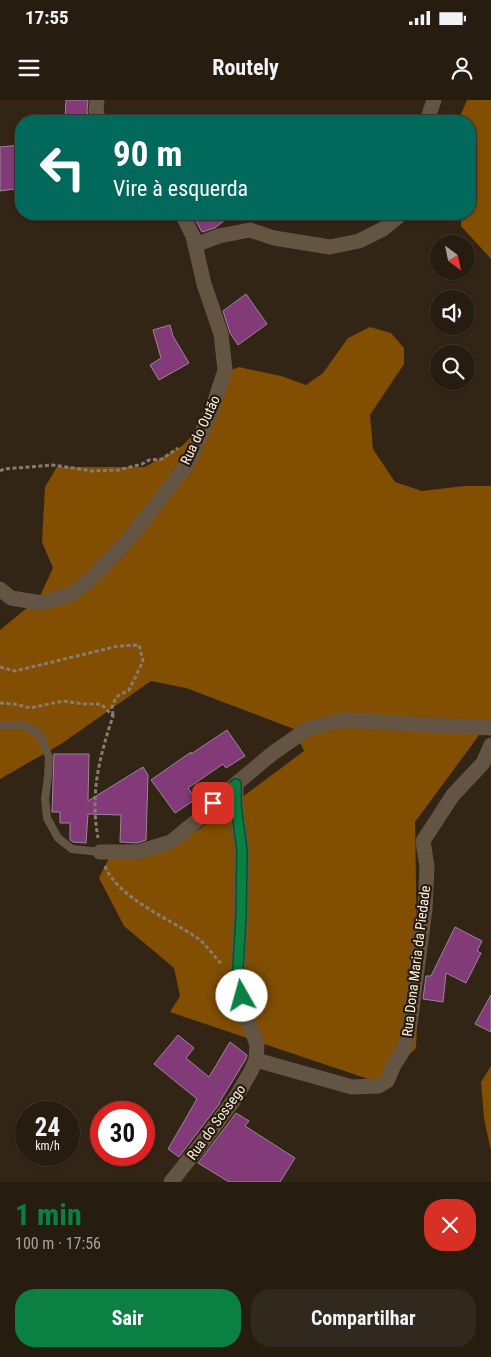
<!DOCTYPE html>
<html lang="pt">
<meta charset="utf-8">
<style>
body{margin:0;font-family:"Roboto Condensed",sans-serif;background:#32291e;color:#f1f3f6;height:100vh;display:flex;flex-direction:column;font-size:19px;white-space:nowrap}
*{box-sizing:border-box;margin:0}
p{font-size:16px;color:#a4a19f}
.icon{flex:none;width:28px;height:28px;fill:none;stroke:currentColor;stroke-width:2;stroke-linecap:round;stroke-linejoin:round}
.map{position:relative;height:1082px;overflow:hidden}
.drawer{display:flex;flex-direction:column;background:#261c10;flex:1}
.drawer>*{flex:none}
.guide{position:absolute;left:15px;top:15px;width:461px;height:105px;border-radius:20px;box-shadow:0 1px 4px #0004,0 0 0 1px #423a30;background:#00695c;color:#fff;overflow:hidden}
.needle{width:32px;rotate:147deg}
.controls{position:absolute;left:430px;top:135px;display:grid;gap:10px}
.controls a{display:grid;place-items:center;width:45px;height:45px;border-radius:50%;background:#261c10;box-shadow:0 1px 4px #0004,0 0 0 1px #423a30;font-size:25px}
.speed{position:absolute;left:15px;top:1001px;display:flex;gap:10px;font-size:25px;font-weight:700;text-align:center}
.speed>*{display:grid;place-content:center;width:65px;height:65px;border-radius:50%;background:#261c10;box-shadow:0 1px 4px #0004,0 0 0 1px #423a30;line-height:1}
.speed small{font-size:12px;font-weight:400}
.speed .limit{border:8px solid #d22;background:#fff;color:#111}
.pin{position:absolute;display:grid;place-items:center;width:42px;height:42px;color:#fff;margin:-21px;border-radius:10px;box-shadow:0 2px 8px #0006}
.me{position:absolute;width:55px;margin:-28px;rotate:353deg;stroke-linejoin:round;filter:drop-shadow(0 0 4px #0008)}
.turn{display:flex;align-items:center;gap:18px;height:105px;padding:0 15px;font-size:22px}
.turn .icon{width:65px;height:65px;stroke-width:2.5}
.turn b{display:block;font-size:35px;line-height:42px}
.round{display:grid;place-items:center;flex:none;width:52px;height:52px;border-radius:20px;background:#32291e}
.head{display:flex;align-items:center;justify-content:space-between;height:85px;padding:0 15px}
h1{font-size:30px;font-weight:700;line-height:38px;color:#0b8043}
.button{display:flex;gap:10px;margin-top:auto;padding:10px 15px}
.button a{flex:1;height:58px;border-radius:20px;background:#0b8043;color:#fff;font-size:20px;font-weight:700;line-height:58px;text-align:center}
.button a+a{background:#32291e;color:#f1f3f6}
.status{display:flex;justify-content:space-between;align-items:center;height:35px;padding:0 25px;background:#261c10;direction:ltr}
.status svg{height:14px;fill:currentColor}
header{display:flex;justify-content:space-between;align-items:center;height:65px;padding:0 15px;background:#261c10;font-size:22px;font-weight:700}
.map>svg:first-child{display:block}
.forest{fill:#814e02}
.building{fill:#833a79;stroke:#9a8696}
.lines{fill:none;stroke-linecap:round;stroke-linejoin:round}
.path{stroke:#887c6f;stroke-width:3;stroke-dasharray:4 2.5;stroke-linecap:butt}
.lane{stroke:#645444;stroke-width:8}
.street{stroke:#645444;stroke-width:15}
.route-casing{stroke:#07532c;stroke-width:12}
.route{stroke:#0b8043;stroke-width:9}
.labels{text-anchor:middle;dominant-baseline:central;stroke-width:4.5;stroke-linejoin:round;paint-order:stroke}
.street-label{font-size:14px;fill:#fbf1e7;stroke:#291c0d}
</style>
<div class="status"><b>17:55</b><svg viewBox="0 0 49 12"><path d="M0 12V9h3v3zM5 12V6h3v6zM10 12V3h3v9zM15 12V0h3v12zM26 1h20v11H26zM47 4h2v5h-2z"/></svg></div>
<header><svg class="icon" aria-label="menu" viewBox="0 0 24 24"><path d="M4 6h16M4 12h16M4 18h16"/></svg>Routely<svg class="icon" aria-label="person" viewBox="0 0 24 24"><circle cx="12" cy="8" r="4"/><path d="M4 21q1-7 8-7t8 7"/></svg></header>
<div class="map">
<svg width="491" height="1082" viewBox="0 0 491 1082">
<rect width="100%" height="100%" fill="#332516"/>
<g class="forest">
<path d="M467,0H491V159L461,126V114H470V21H458Z"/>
<path d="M370,227L391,233L404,248V264L370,315L373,349L395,382L422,391L464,386H491V619L415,722L418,906L416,948L380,983L170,912L180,896L174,868L124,826L99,778L111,754L154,751L198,730L304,651L294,629L186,588L151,581L61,644L0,679V530L39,498L53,468L42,442L45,387L57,367H145L182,346L202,326L220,275L239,267L281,276L306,285L323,273L348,238Z"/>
<path d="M491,966V1051L484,1018L481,982Z"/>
</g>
<g class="building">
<path d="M66,0H88L87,11L89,21H65Z"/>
<path d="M21,45V88L0,91V47Z"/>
<path d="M205,114H232L215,128L202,132L196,121Z"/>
<path d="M246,194L267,224L238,245L230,233L223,211Z"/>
<path d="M170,225L173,236L189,263L159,280L150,265L161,258L153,230Z"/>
<path d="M227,630L245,656L226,668L223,664L188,688L196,699L175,713L151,680L191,652V654Z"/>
<path d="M54,654H89L88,701L143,667L148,675L146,740L137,743L120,742L121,715L88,714L86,743L73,742L70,740V723H60V712H52Z"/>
<path d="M455,827L482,841L477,851L481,853L466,883L446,873L443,902L423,899L426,876H431Z"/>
<path d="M491,895V932L475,924Z"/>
<path d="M178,935L194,948L186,958L209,977L230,942L247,955L246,959L219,1003H220L179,1057L168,1049L197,999L154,964Z"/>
<path d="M236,1013L249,1021L245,1026L295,1058L280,1082H229L198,1063Z"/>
</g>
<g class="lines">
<g class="path">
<path d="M0,371L4,369L53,365L92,371L119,370L142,364L149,360L162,359L178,348"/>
<path d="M0,567L15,571L118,546L139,545L143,561L129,590L116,597L112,607L113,616"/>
<path d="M0,603L14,604L30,608L63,601L83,604H101L113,616C99,658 90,694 98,738"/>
<path d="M105,766C117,797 169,819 196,837C206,844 214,856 222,865"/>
</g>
<path class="lane" d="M0,625H24L40,635L49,657L48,677L45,699L47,718L58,738L72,749L100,752"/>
<g class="street">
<path d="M97,0L96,11L99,21"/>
<path d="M427,21L434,0"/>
<path d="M195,145L219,136L250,130L274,138L330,147L359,141L383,129L398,117L399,114"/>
<path d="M0,489L11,498L42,503L70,495L91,479L130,438L188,363L212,310L225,270L221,234L204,184L193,136L182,114"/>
<path d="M100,752H138L171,742L200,718L213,703L273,653L309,628L346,620L408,624L491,628"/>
<path d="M256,960L352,987L379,986L387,981L394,965L404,949L410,924L425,809L427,767L423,741L453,695L483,663L491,645"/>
<path d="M171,1082L202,1043L236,997L251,971L256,960L257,945L243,907L238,868L241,816L242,751L236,705V684"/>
</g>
</g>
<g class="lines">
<defs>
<path id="route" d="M213,703L236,684V705L242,751L241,816L238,868L242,896"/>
</defs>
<use href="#route" class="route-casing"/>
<use href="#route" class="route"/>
</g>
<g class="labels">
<g class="street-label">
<text transform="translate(200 330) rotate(-65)">Rua do Outão</text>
<text transform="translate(416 861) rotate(-83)">Rua Dona Maria da Piedade</text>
<text transform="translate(216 1022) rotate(-54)">Rua do Sossego</text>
</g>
</g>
</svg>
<div class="controls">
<a><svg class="needle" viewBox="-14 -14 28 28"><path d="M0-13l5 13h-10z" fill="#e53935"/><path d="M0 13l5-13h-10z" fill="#a4a19f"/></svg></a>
<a><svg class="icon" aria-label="sound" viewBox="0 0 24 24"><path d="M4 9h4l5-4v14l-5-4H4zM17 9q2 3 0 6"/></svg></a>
<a><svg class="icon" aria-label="search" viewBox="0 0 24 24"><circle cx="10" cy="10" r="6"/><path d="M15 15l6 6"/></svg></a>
</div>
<div class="speed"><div>24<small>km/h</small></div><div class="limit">30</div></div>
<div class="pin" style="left:213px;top:703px;background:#d93025"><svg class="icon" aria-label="arrive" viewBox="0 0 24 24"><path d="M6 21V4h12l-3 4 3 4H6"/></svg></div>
<svg class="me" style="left:242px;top:896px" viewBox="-20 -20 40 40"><circle r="19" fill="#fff"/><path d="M0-13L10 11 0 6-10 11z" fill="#0b8043"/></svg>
<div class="guide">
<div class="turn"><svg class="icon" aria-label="left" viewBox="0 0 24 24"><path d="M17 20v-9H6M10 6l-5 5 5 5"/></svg><div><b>90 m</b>Vire à esquerda</div></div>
</div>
</div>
<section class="drawer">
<div class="head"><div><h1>1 min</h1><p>100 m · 17:56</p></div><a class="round" style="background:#d93025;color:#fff"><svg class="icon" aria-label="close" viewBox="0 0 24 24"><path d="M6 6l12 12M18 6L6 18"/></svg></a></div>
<div class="button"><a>Sair</a><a>Compartilhar</a></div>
</section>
